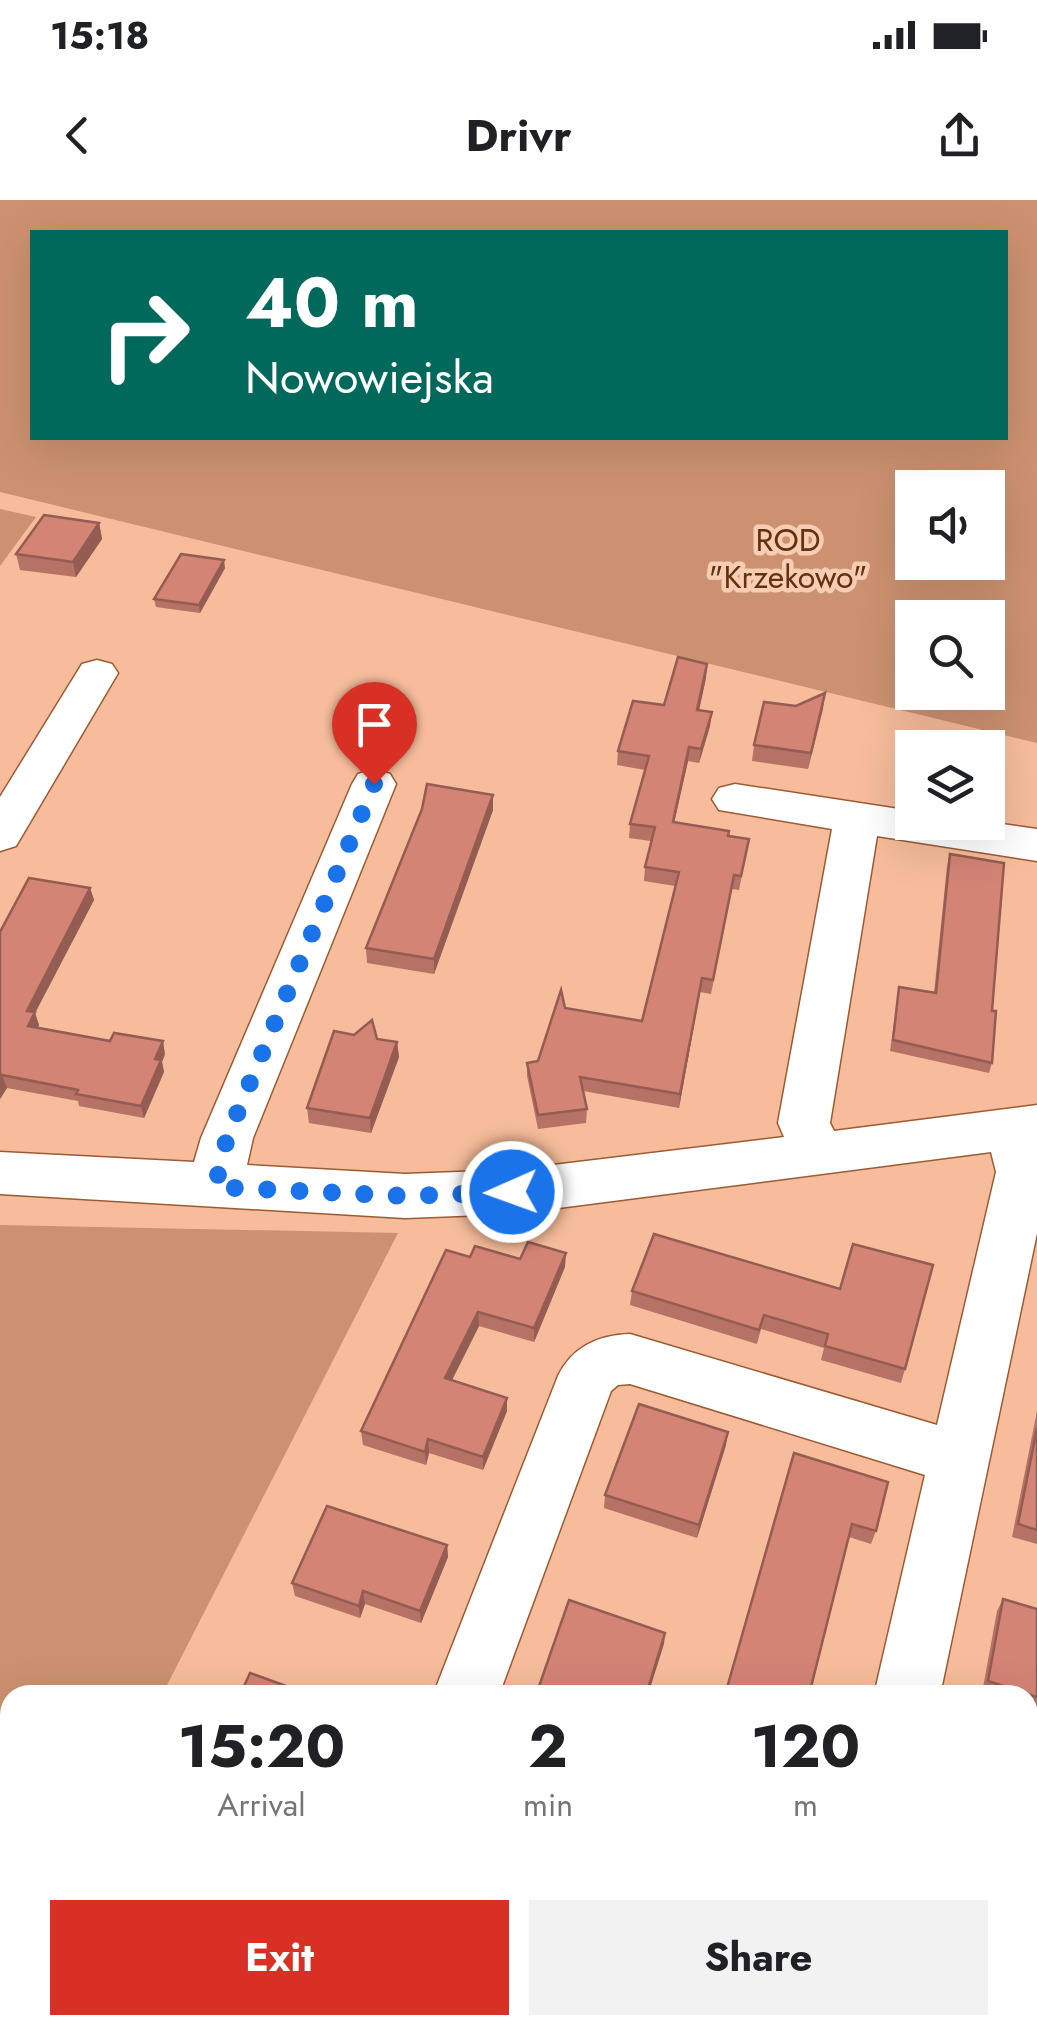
<!DOCTYPE html>
<style>
body{margin:0;font-family:Jost,sans-serif;background:#f2f2f2;color:#202124;height:100vh;display:flex;flex-direction:column;font-size:38px;white-space:nowrap}
*{box-sizing:border-box;margin:0}
p{font-size:32px;color:#757577}
.icon{flex:none;width:55px;height:55px;fill:none;stroke:currentColor;stroke-width:2;stroke-linecap:round;stroke-linejoin:round}
.map{position:relative;flex:1;overflow:hidden}
.sheet{position:absolute;left:0px;top:1485px;width:1038px;height:350px;display:flex;flex-direction:column;background:#fff;border-radius:30px 30px 0 0;box-shadow:0 10px 40px #0002}
.sheet>*{flex:none}
.hud{position:absolute;left:30px;top:30px;width:978px;height:210px;border-radius:0px;box-shadow:0 10px 40px #0002;background:#00695c;color:#fff;overflow:hidden}
.controls{position:absolute;left:895px;top:270px;display:grid;gap:20px}
.controls a{display:grid;place-items:center;width:110px;height:110px;border-radius:0px;background:#fff;box-shadow:0 10px 40px #0002;font-size:50px}
.pin{position:absolute;display:grid;place-items:center;width:85px;height:85px;color:#fff;margin:-102px -42px;border-radius:50% 50% 50% 0;rotate:-45deg;box-shadow:0 0 10px #0007}
.pin .icon{rotate:45deg}
.me{position:absolute;width:110px;margin:-55px;rotate:268deg;stroke-linejoin:round;filter:drop-shadow(0 0 8px #0008)}
.turn{display:flex;align-items:center;gap:35px;height:210px;padding:0 50px;font-size:45px}
.turn .icon{width:130px;height:130px;stroke-width:2.5}
.turn b{display:block;font-size:70px;line-height:85px}
.eta{display:flex;justify-content:space-evenly;align-items:center;height:170px;text-align:center}
.eta b{font-size:60px;font-weight:700;line-height:70px}
.cta{display:flex;gap:20px;margin-top:auto;padding:20px 50px}
.cta a{flex:1;height:115px;border-radius:0px;background:#d93025;color:#fff;font-size:40px;font-weight:700;line-height:115px;text-align:center}
.cta a+a{background:#f2f2f2;color:#202124}
.status{display:flex;justify-content:space-between;align-items:center;height:70px;padding:0 50px;background:#fff;direction:ltr}
.status svg{height:28px;fill:currentColor}
header{display:flex;justify-content:space-between;align-items:center;height:130px;padding:0 50px;background:#fff;font-size:45px;font-weight:700}
.map>svg:first-child{display:block}
.green{fill:#cc9170;fill-rule:evenodd}
.lines{fill:none;stroke-linecap:round;stroke-linejoin:round}
.minor-casing{stroke:#9b5b33;stroke-width:3}
.minor{fill:#fff;fill-rule:evenodd}
.wall{fill:#b57265}
.shaded-wall{fill:#945c52}
.building{fill:#d38475;stroke:#945c52;stroke-width:2.5}
.route{stroke:#1a73e8;stroke-width:18;stroke-dasharray:0 32.4}
.labels{text-anchor:middle;dominant-baseline:central;stroke-width:9;stroke-linejoin:round;paint-order:stroke}
.far-park-label{font-size:32px;fill:#63310e;stroke:#f9cdb4}
</style>
<div class="status"><b>15:18</b><svg viewBox="0 0 49 12"><path d="M0 12V9h3v3zM5 12V6h3v6zM10 12V3h3v9zM15 12V0h3v12zM26 1h20v11H26zM47 4h2v5h-2z"/></svg></div>
<header><svg class="icon" aria-label="back" viewBox="0 0 24 24"><path d="M15 5l-7 7 7 7"/></svg>Drivr<svg class="icon" aria-label="share" viewBox="0 0 24 24"><path d="M12 15V3M7 8l5-5 5 5M5 13v7h14v-7"/></svg></header>
<div class="map">
<svg width="1037" height="1835" viewBox="0 0 1037 1835">
<rect width="100%" height="100%" fill="#f6bc9b"/>
<g class="green">
<path d="M0,0H1037V543L0,292ZM32,32H1005V238H32ZM912,288H988V362H912ZM912,418H988V492H912Z"/>
<path d="M0,309L36,317L0,366Z"/>
<path d="M0,1025L398,1033L162,1495H10V1825H375L387,1835H0Z"/>
</g>
<g class="lines">
<defs>
<g id="minor">
<path d="M97,460L112,464L118,473L16,646L0,651V597L82,464Z"/>
<path d="M374,569L390,574L396,584L253,938L247,965L405,974L512,970L784,937L778,923L832,629L719,610L712,599L719,588L735,584L912,611V622H988L1037,629V661L877,636L830,923L834,931L1037,905V1033L940,1495H874L925,1275L630,1184L618,1185L611,1191L499,1495H433L558,1176C572,1147 598,1135 630,1134L937,1225L996,972L991,952L512,1014L405,1018L0,994V952L194,962L201,938L352,584L358,574Z"/>
</g>
</defs>
<use href="#minor" class="minor-casing"/>
<use href="#minor" class="minor"/>
</g>
<g class="wall">
<path d="M99,323L102,339L76,377L20,370L16,354Z"/>
<path d="M225,368L200,413L156,407L154,399Z"/>
<path d="M706,478L699,510L710,526L699,563L688,561L674,623L749,639L739,690L732,689L711,794L700,792L679,908L583,891L587,909L586,923L538,929L527,876V863L538,861L565,808L642,821L675,686L644,681L645,667L651,641L629,638L630,624L645,570L617,565L618,551L664,505Z"/>
<path d="M825,493L808,569L752,561L754,545L796,506Z"/>
<path d="M493,595V610L434,774L367,763L366,748L422,609Z"/>
<path d="M950,654L992,811V863L989,873L890,851L899,787L934,793L947,666Z"/>
<path d="M90,688L94,700L35,813L39,825L37,828L165,854L162,862L164,872L144,918L79,906L78,901L7,888L0,899V732Z"/>
<path d="M377,839L397,842L399,857L371,933L309,923L307,908Z"/>
<path d="M520,1059L565,1067L534,1142L479,1126L452,1180L507,1211L483,1270L429,1253L426,1265L363,1245L361,1231Z"/>
<path d="M840,1089L905,1169L901,1183L821,1160L824,1148L761,1129L757,1144L630,1105L632,1091Z"/>
<path d="M1037,1211V1344L1012,1337Z"/>
<path d="M726,1245L697,1338L604,1308L605,1295Z"/>
<path d="M794,1253L876,1331L871,1344L849,1337Z"/>
<path d="M447,1345L448,1357L421,1423L365,1404L360,1418L295,1396L292,1383Z"/>
<path d="M1003,1399L1037,1409V1511L1028,1507V1495H989L982,1493L997,1411Z"/>
<path d="M1028,1583L1037,1587V1682L1032,1681L1028,1690Z"/>
<path d="M629,1825L812,1835H626Z"/>
<path d="M917,1825H1005L1033,1835H915Z"/>
</g>
<g class="shaded-wall">
<path d="M99,323L102,339L76,377L73,362Z"/>
<path d="M224,360L225,368L200,413L199,405Z"/>
<path d="M707,464L706,478L696,524L697,510Z"/>
<path d="M825,493L823,509L808,569L811,553Z"/>
<path d="M712,512L710,526L699,563L701,549Z"/>
<path d="M689,547L688,561L671,636L673,622Z"/>
<path d="M493,595V610L434,774V759Z"/>
<path d="M90,688L94,700L35,813L39,825L32,838L28,826L27,811Z"/>
<path d="M702,778L700,792L679,908L680,894Z"/>
<path d="M163,841L165,854L162,862L164,872L144,918L141,906L155,859Z"/>
<path d="M397,842L399,857L371,933L370,918Z"/>
<path d="M2,875L7,888L0,899V879Z"/>
<path d="M566,1053L565,1067L534,1142V1128Z"/>
<path d="M478,1112L479,1126L446,1192L445,1178Z"/>
<path d="M507,1198V1211L483,1270V1257Z"/>
<path d="M728,1232L726,1245L697,1338L699,1325Z"/>
<path d="M428,1239L429,1253L426,1265L425,1252Z"/>
<path d="M447,1345L448,1357L421,1423L420,1411Z"/>
<path d="M363,1391L365,1404L360,1418L359,1406Z"/>
<path d="M665,1433L664,1444L648,1495H646Z"/>
</g>
<g class="building">
<path d="M44,315L99,323L73,362L16,354Z"/>
<path d="M181,354L224,360L199,405L154,399Z"/>
<path d="M678,457L707,464L697,510L712,512L701,549L689,547L673,622L729,631L728,636L749,639L741,676L734,675L713,780L702,778L680,894L580,877L587,909L538,915L527,863L538,861L561,790L565,808L642,821L679,672L645,667L655,627L630,624L649,556L618,551L633,501L664,505Z"/>
<path d="M825,493L811,553L754,545L764,502L796,506Z"/>
<path d="M427,584L493,595L434,759L366,748L422,609Z"/>
<path d="M950,654L1004,663L992,811H996L992,863L893,840L899,787L936,793Z"/>
<path d="M29,678L90,688L27,811L35,812L28,826L110,841L114,833L163,841L155,859L161,860L141,906L76,894L78,890L2,875L0,879V732Z"/>
<path d="M372,820L377,839L397,842L370,918L307,908L334,831L354,835Z"/>
<path d="M654,1034L840,1089L853,1044L933,1065L905,1169L825,1146L828,1134L764,1115L759,1130L632,1091Z"/>
<path d="M528,1042L566,1053L534,1128L478,1112L445,1178L507,1198L483,1257L428,1239L425,1252L361,1231L446,1050L470,1057L475,1046L520,1059Z"/>
<path d="M639,1204L728,1232L699,1325L605,1295Z"/>
<path d="M1037,1228V1330L1018,1324Z"/>
<path d="M794,1253L888,1282L876,1331L852,1324L809,1495H725Z"/>
<path d="M327,1306L447,1345L420,1411L363,1391L359,1406L292,1383Z"/>
<path d="M1003,1399L1037,1409V1497L988,1481Z"/>
<path d="M569,1400L665,1433L646,1495H536Z"/>
<path d="M250,1473L311,1495H240Z"/>
<path d="M1028,1583L1037,1587V1670L1034,1669L1031,1685L1028,1684Z"/>
<path d="M629,1825H814L812,1835H643L628,1829Z"/>
<path d="M921,1825H1005L1033,1835H920Z"/>
</g>
<g class="lines">
<path class="route" d="M374,584L227,938L215,987L406,996L512,992"/>
</g>
<g class="labels">
<g class="far-park-label">
<text x="788" y="340">ROD<tspan x="788" dy="37">"Krzekowo"</tspan></text>
</g>
</g>
</svg>
<div class="controls">
<a><svg class="icon" aria-label="sound" viewBox="0 0 24 24"><path d="M4 9h4l5-4v14l-5-4H4zM17 9q2 3 0 6"/></svg></a>
<a><svg class="icon" aria-label="search" viewBox="0 0 24 24"><circle cx="10" cy="10" r="6"/><path d="M15 15l6 6"/></svg></a>
<a><svg class="icon" aria-label="layers" viewBox="0 0 24 24"><path d="M12 4l9 5-9 5-9-5zM3 14l9 5 9-5"/></svg></a>
</div>
<div class="pin" style="left:374px;top:584px;background:#d93025"><svg class="icon" aria-label="arrive" viewBox="0 0 24 24"><path d="M6 21V4h12l-3 4 3 4H6"/></svg></div>
<svg class="me" style="left:512px;top:992px" viewBox="-20 -20 40 40"><circle r="17" fill="#1a73e8" stroke="#fff" stroke-width="3"/><path d="M0-11L8 9 0 5-8 9z" fill="#fff"/></svg>
<div class="hud">
<div class="turn"><svg class="icon" aria-label="right" viewBox="0 0 24 24"><path d="M7 20v-9h11M14 6l5 5-5 5"/></svg><div><b>40 m</b>Nowowiejska</div></div>
</div>
<section class="sheet">
<div class="eta">
<div><b>15:20</b><p>Arrival</p></div>
<div><b>2</b><p>min</p></div>
<div><b>120</b><p>m</p></div>
</div>
<div class="cta"><a>Exit</a><a>Share</a></div>
</section>
</div>
